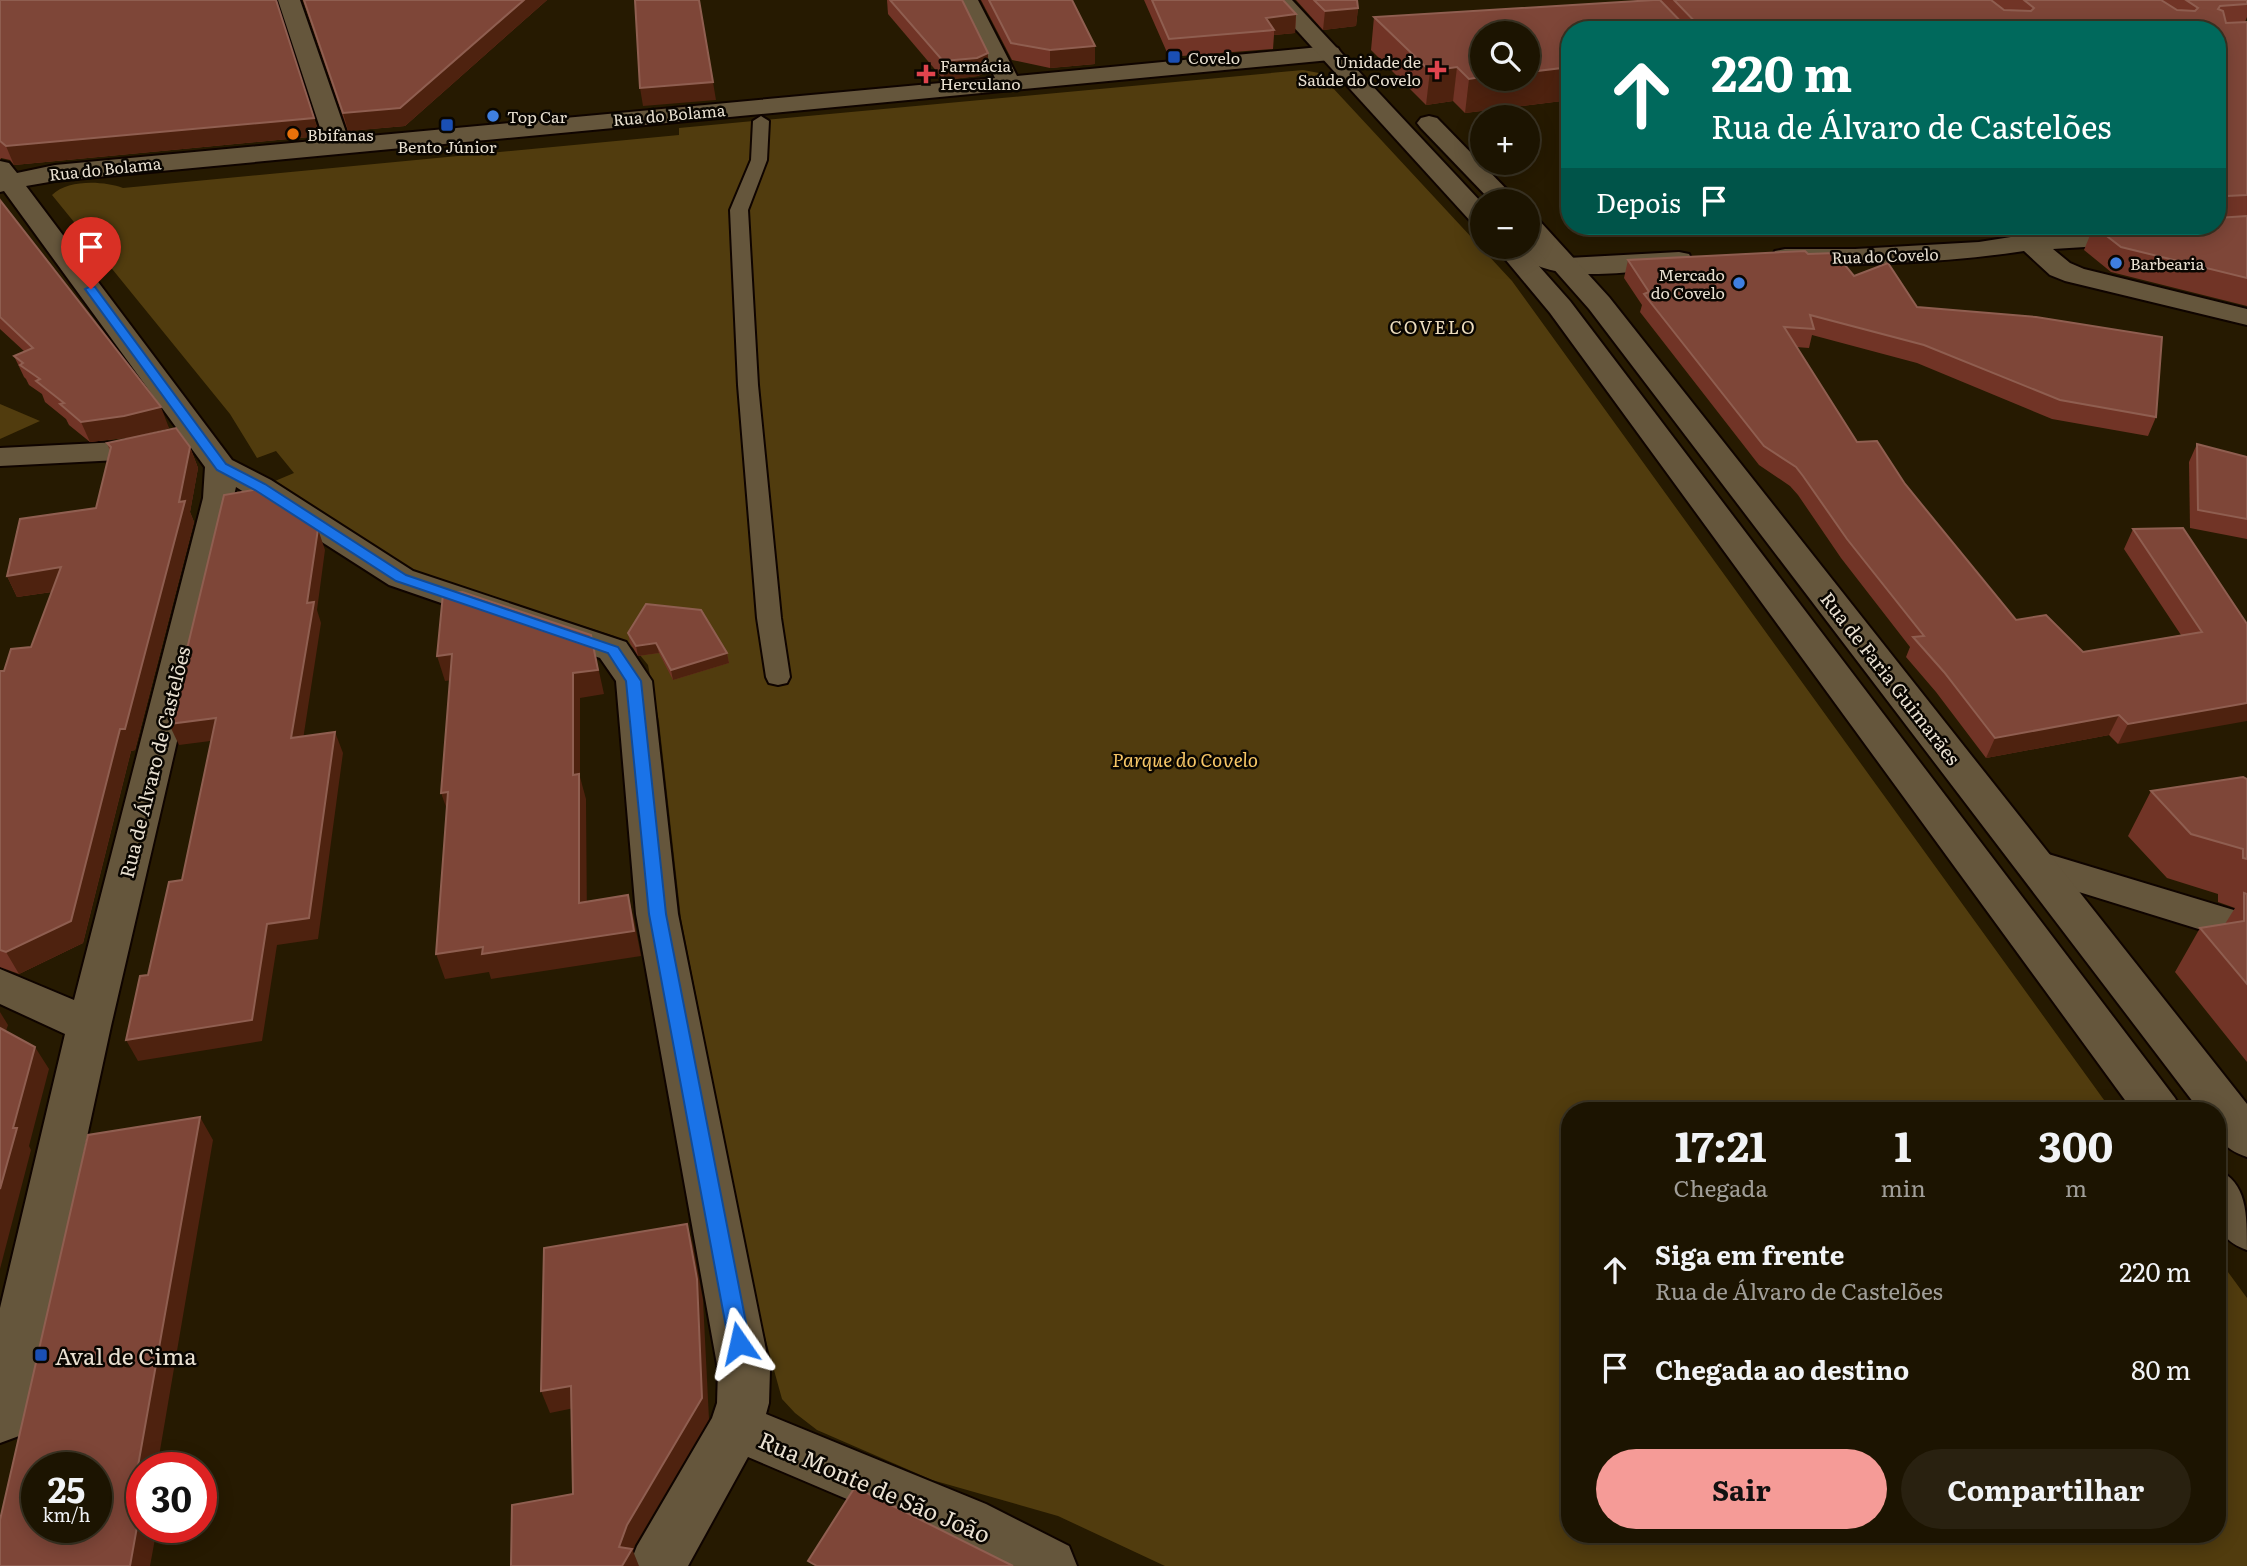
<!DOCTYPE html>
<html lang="pt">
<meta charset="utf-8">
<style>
body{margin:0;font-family:Literata,serif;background:#292110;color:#f1f3f6;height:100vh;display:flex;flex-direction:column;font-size:26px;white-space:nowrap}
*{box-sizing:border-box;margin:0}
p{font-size:23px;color:#a09e99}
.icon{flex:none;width:38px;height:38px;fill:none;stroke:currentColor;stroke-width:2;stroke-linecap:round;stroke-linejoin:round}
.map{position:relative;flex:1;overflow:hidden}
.details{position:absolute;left:1561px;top:1102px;width:665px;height:441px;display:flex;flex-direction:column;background:#1c1401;border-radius:28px;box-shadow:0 4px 18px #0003,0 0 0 2px #3a3323}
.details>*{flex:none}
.hud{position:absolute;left:1561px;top:21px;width:665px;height:214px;border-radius:28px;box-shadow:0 4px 18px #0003,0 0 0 2px #3a3323;background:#00695c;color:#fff;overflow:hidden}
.controls{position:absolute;left:1470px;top:21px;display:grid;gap:14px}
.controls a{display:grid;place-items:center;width:70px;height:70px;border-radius:50%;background:#1c1401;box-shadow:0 4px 18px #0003,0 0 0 2px #3a3323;font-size:35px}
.speed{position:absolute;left:21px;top:1452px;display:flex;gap:14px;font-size:35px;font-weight:700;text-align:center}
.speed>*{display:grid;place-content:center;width:91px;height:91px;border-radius:50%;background:#1c1401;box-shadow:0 4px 18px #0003,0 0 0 2px #3a3323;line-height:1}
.speed small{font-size:18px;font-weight:400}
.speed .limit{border:10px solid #d22;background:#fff;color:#111}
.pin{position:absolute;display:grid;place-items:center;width:60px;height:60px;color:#fff;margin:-72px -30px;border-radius:50% 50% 50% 0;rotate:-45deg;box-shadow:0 0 7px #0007}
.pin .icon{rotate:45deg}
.me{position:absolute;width:77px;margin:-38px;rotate:349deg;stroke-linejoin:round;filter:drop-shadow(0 0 5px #0008)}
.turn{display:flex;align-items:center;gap:24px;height:147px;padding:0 35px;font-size:32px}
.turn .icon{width:91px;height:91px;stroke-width:2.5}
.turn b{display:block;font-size:49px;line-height:60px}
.then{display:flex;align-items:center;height:66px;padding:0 35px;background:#0003;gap:14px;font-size:26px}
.eta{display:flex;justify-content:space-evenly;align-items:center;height:119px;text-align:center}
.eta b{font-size:42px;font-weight:700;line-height:49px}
.button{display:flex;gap:14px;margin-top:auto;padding:14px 35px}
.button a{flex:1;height:80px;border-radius:42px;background:#f59b97;color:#111;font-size:28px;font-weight:700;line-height:80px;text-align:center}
.button a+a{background:#292110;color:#f1f3f6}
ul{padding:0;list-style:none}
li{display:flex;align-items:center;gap:21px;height:98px;padding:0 35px}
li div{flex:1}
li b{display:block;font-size:26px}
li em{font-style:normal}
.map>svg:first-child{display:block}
.green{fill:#513c0e}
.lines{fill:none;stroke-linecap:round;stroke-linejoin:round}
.lane-casing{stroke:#0f0400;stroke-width:4}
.street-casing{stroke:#0f0400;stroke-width:4}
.secondary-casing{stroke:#0f0400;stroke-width:4}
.lane{fill:#65563c;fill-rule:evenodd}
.street{fill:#65563c;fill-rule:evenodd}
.secondary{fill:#65563c;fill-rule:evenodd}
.wall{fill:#713426}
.shaded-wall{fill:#4e220f}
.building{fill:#7e4638;stroke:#8f5e50;stroke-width:2;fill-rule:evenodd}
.route{fill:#1a73e8;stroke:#114b97;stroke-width:2}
.transit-dot{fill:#1a4fb4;stroke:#0a0601;stroke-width:2.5}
.health-dot{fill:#e0444e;stroke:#0a0601;stroke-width:2.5}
.shop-dot{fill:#3f7fe0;stroke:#0a0601;stroke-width:2.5}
.food-dot{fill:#e8710a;stroke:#0a0601;stroke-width:2.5}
.labels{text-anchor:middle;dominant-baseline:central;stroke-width:5;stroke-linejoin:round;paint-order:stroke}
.far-poi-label{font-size:16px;fill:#e9e0d1;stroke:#0a0601;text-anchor:start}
.far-street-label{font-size:16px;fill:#e9e0d1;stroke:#0a0601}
.far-neighbourhood-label{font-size:18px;letter-spacing:2px;fill:#edddbe;stroke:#0a0601}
.street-label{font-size:19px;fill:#e9e0d1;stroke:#0a0601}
.park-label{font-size:19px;font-style:italic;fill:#f7c666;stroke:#0a0601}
.near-poi-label{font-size:23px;fill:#e9e0d1;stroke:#0a0601;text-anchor:start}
.near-street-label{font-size:23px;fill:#e9e0d1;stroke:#0a0601}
</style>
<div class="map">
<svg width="2247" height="1566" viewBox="0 0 2247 1566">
<rect width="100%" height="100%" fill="#261a01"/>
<g class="green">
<path d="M1303,70L1319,73L1512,281L2112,1111H1570V1535H2217V1257L2247,1298V1566H1165L1058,1516L932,1480L817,1430L795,1413L782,1399L759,1316L681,919L659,722L648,665L635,649L614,636L410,570L347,532L275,481L294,473L276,451L257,458L230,414L52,195C68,179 104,181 123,188L679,135V128Z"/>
<path d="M0,404L40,421L0,439Z"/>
</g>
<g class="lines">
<defs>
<path id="lane" d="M761,116L769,121L767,160L748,210L758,385L781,618L790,677L787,683L778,685L769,683L766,677L757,618L738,385L730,210L751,160L753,121Z"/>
<g id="street">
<path d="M278,0H300L348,138L995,78L956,0H978L1017,76L1330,46L1338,48L1341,53L1338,58L1330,60L55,181L26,186L232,460L271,480L413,571L626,642L652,681L678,914L770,1370L769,1403L766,1414L986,1504L1069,1546L1077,1566H993L948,1542L748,1457L688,1566H629L637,1546L712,1418L717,1403L718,1370L636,914L616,681L600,658L389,585L236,487L111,1026L26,1419L19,1436L0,1443V1308L65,1034L0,1004V969L74,1000L203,498L205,467L4,191L0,192V161L9,163L17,173L55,165L324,140Z"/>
<path d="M2247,221V237L2053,249L2070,263L2084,269L2247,309V325L2065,281L2050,275L2024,251C1945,263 1865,265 1785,265L1775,263L1772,257L1775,251L1785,249H1855L1979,242L2030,234L2169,226H2217V223Z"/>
<path d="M1528,239C1543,243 1552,254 1568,258L1679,252L1689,254L1692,260L1689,266L1679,268C1636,270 1540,289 1514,247H1528Z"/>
<path d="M161,434L172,436L176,443L172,450L119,460L0,466V448L119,442Z"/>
<path d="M2035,850L2247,914V944L2021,874L2015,864L2021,854Z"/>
</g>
<g id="secondary">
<path d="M1269,0H1292L1482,203V226L1473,224Z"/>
<path d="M1429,116L1437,118L1518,201H1491L1421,128L1417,123L1421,118Z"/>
<path d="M1528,216L1537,218L1609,297L2247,1104V1157C2221,1148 2217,1138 2217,1111H2200L1589,309L1528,240Z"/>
<path d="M1495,247H1522L1570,301L2175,1098L2182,1111H2133L1550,313Z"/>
<path d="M2217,1169C2247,1183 2247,1213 2247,1250C2206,1235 2217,1205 2217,1169Z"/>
</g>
</defs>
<use href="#lane" class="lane-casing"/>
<use href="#street" class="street-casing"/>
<use href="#secondary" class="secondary-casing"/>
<use href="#lane" class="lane"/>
<use href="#street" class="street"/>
<use href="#secondary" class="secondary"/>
</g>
<g class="wall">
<path d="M0,0L314,118L320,136L14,165L10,160L1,158L0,160Z"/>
<path d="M303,0H547L405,126L348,131Z"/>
<path d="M887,0H962L988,53V71L978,76L944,80L888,14Z"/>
<path d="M981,0H1072L1095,46V64L1050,68L1012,60Z"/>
<path d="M1144,0H1283L1296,14L1295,33L1274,35L1273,49L1169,57Z"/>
<path d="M1296,0H1357L1358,8L1356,26L1323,30Z"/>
<path d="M1650,0H2247V17L2245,22H2247V306L2111,272L2084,250L2093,228L2061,230L2056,226H2217V30H1570V100L1465,113L1453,101L1426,105L1371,50L1374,17Z"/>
<path d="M0,200L169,428L133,437L90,442L69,425L66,419L45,402L42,394L29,385L26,379L24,377L14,356L25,352L0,329Z"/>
<path d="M1808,254L1917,307L2156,417L2148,436L2052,419L1917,363L1812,335L1809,348L1796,347L1857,442L1905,484L2016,620L2083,652L2181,635L2124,549L2133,529L2247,624L2118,744L2109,735L1986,758L1936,692L1906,657L1910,647L1841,558L1798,495L1790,486L1759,465L1640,312L1642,305L1624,278L1628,260Z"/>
<path d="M107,443L190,447L198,468L190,512L194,522L135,750L131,751L83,943L19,974L0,967V671H4L31,647L52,592L17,597L7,576L96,508L110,451Z"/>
<path d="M2197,444L2247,457V539L2190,528L2189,462Z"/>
<path d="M628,633L727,653L729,663L673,680L659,653L638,656L630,643Z"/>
<path d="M2247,779V1062L2175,972L2200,928L2225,924L2235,908L2218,902V894L2167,878L2128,836L2151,791Z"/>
</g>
<g class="shaded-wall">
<path d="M524,0H547L405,126L348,131L343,113Z"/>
<path d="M1358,8L1356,26L1323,30L1325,11Z"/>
<path d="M1296,14L1295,33L1274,35V30L1266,18Z"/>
<path d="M1095,46V64L1050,68V50Z"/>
<path d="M988,53V71L978,76L944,80L943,61Z"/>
<path d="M1457,67L1453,101L1426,105L1430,71Z"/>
<path d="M1570,67V100L1465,113L1469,79L1482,77V79H1528V72Z"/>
<path d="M713,82L716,100L643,106L640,88Z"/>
<path d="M314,118L320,136L14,165L6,146Z"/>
<path d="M2227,196L2217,219V217L2225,199Z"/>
<path d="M161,407L169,428L133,437L90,442L81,422Z"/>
<path d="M190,447L198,468L190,512L194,522L135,750L131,751L83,943L19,974L6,952L179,502Z"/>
<path d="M318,529L325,550L317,610L321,623L300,759L291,738L307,603Z"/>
<path d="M61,567L72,589L17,597L7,576Z"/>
<path d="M591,635L604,694L580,698V777L586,799L587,928L579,903L573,775V673Z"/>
<path d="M656,643L659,653L638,656L636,646Z"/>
<path d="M727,653L729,663L673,680L671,670Z"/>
<path d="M452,654L460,679L445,681L437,656Z"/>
<path d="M2247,703V721L2118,744L2128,724Z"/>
<path d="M2119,715L2109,735L1986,758L1995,738Z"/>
<path d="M216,718L226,739L179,745L169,724Z"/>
<path d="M335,732L343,753L318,939L277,945L262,1041L138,1061L126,1040Z"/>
<path d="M448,792L450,818L441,793Z"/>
<path d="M628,895L634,920L641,956L491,979L489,972L445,979L436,954Z"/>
<path d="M0,1012L8,1025L2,1043L0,1040Z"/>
<path d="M35,1047L49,1069L29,1146L31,1150L0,1269V1189L13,1128Z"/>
<path d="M200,1117L213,1140L157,1468H142V1528H157L150,1566H130L133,1494Z"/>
<path d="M687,1224L693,1246L703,1300L709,1419L635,1545L633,1551L639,1566H622L619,1547Z"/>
<path d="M571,1386L579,1407L550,1413L541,1391Z"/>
</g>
<g class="building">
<path d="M0,0H276L314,118L6,146L0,141Z"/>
<path d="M304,0H524L400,108L343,113Z"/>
<path d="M635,0H699L713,82L640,88Z"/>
<path d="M890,0H962L988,53L977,58L943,61Z"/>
<path d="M989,0H1072L1095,46L1050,50L1011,43Z"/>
<path d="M1152,0H1283L1296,14L1266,18L1274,30L1169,39Z"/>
<path d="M1314,0H1357L1358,8L1325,11Z"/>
<path d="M1654,0H1660L1689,30H1570V67L1528,72V33H1482V77L1469,79L1457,67L1430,71L1374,17Z"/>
<path d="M1674,0H1991L2004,10L2031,11L2034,8L2024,0H2161L2177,10L2195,11L2198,8L2186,0H2247V4L2220,6L2218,9L2223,11L2226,23L2247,22V195L2227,196L2225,199L2217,200V30H1817L1811,23L1703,30Z"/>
<path d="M0,200L161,407L124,416L81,422L60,404L64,403L36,381L40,379L20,365L23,363L14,356L33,348L0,317Z"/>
<path d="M2247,216V278L2121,247L2094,226H2217V218Z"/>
<path d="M1805,251L1808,254L1835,253L1854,276L1888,263L1917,307L2036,317L2162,337L2156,417L2060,400L1924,345L1810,315L1814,329L1784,327L1857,442L1877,441L1905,484L2016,620L2046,615L2083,652L2202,632L2133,529L2183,528L2247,624V703L2128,724L2119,715L1995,738L1944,672L1913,637L1924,636L1847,539L1803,476L1796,467L1764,446L1644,294L1649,292L1628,260Z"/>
<path d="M176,428L190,447L179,502L185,501L125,729H120L71,921L6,952L0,950V671H4L11,649L31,647L61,567L7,576L20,519L96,508L111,447L107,443Z"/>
<path d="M2197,444L2247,457V519L2198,510Z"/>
<path d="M259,489L318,529L307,603L314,602L291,738L335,732L309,918L267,924L252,1020L126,1040L140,976L148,975L169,882L182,880L216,718L169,724L224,495Z"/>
<path d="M462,592L591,635L598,670L573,673V775L579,774V903L628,895L634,931L482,954L483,947L436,954L448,792L441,793L452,654L437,656L443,594Z"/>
<path d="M646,604L701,610L727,653L671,670L656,643L636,646L628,633Z"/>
<path d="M2243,777L2247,779V859L2243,858V849L2191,834L2151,791Z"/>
<path d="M2244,893L2247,894V984L2200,928L2244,921Z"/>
<path d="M0,1028L35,1047L13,1128H17L0,1189Z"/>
<path d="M200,1117L133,1494L142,1492V1499L130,1566H0V1520L88,1135ZM37,1468H96V1528H37Z"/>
<path d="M687,1224L697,1279L702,1398L627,1525L619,1547L632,1549L622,1566H511L512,1505L573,1494L571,1386L541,1391L544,1248Z"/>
<path d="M855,1487L1013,1566H817L808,1561Z"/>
</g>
<path class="route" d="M91,286L95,287L226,464L265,484L406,575L618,647L641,681L666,914L750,1343L747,1350L739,1353L732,1350L729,1343L649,914L626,681L608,653L396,581L255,490L217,470L85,289Z"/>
<g class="transit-dot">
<rect x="1167" y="50" width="14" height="14" rx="3.5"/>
<rect x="440" y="118" width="14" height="14" rx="3.5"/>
<rect x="34" y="1348" width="14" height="14" rx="3.5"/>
</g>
<g class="health-dot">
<path d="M1433.5 59.5h7v7h7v7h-7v7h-7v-7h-7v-7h7z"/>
<path d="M922.5 63.5h7v7h7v7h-7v7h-7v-7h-7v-7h7z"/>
</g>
<g class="shop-dot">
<circle cx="493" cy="116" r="7"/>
<circle cx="2116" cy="263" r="7"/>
<circle cx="1739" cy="283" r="7"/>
</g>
<circle class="food-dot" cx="293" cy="134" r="7"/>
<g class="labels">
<g class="far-poi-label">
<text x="1188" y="57">Covelo</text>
<text x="1421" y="61" text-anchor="end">Unidade de<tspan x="1421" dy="18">Saúde do Covelo</tspan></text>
<text x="940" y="65">Farmácia<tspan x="940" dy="18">Herculano</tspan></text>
<text x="507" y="116">Top Car</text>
<text x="307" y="134">Bbifanas</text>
<text x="447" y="146" text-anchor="middle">Bento Júnior</text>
<text x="2130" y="263">Barbearia</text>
<text x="1725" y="274" text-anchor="end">Mercado<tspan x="1725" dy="18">do Covelo</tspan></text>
</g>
<g class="far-street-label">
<text transform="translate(669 114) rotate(-5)">Rua do Bolama</text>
<text transform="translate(105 168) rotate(-6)">Rua do Bolama</text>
<text transform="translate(1885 255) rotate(-2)">Rua do Covelo</text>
</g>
<g class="far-neighbourhood-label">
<text x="1433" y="326">COVELO</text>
</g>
<g class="street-label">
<text transform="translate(1891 678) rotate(52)">Rua de Faria Guimarães</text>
<text transform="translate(154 762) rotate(-76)">Rua de Álvaro de Castelões</text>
</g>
<g class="park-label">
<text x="1185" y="759">Parque do Covelo</text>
</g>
<g class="near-poi-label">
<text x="55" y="1355">Aval de Cima</text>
</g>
<g class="near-street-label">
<text transform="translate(875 1486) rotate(23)">Rua Monte de São João</text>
</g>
</g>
</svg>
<div class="controls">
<a><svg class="icon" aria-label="search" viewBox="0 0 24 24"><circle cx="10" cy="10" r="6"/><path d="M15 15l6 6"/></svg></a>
<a>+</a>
<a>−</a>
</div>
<div class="speed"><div>25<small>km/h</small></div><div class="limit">30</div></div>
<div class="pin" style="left:91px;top:289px;background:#d93025"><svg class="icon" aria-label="arrive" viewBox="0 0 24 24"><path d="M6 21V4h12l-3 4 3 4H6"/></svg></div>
<svg class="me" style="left:739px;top:1343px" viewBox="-20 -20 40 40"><path d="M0-17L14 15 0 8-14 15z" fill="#1a73e8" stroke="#fff" stroke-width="4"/></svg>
<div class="hud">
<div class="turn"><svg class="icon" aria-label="ahead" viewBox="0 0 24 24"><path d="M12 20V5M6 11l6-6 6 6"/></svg><div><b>220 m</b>Rua de Álvaro de Castelões</div></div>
<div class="then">Depois<svg class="icon" aria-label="arrive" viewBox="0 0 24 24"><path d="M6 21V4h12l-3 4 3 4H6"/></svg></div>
</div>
<section class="details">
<div class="eta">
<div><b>17:21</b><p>Chegada</p></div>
<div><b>1</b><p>min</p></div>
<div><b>300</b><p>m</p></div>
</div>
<ul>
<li><svg class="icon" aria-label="ahead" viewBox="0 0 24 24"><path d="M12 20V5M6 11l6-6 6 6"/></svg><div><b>Siga em frente</b><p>Rua de Álvaro de Castelões</p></div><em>220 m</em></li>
<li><svg class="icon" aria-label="arrive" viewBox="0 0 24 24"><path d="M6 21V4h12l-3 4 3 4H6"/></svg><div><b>Chegada ao destino</b></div><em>80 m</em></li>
</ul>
<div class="button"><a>Sair</a><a>Compartilhar</a></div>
</section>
</div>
